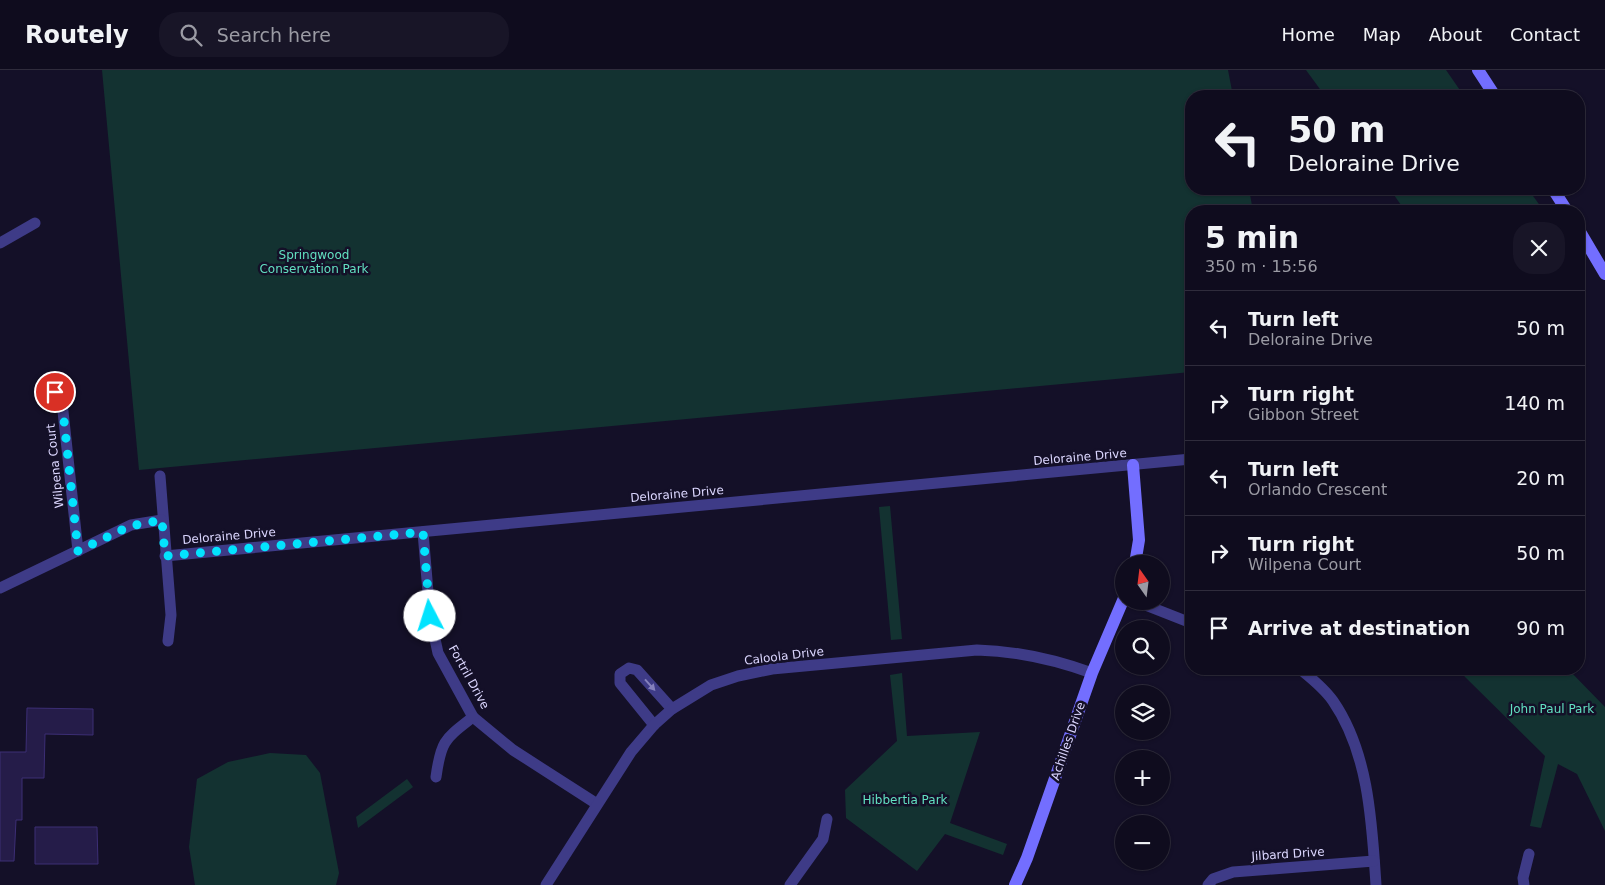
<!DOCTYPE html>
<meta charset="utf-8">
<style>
body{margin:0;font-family:"DejaVu Sans",sans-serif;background:#181527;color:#f1f3f6;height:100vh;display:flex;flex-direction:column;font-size:19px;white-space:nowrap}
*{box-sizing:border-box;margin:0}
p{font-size:16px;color:#9b9ba4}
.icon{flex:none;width:28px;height:28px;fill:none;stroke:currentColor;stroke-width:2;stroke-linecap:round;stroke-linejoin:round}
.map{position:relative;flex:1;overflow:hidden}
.side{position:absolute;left:1185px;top:135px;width:400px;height:470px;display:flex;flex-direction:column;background:#0f0c1e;border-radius:20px;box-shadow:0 1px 4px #0004,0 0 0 1px #2f2c3c}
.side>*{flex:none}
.guide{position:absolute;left:1185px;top:20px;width:400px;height:105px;border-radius:20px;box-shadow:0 1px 4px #0004,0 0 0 1px #2f2c3c;background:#0f0c1e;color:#f1f3f6;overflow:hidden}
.needle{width:32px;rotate:346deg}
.fabs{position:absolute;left:1115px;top:485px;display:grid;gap:10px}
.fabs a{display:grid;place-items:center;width:55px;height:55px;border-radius:50%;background:#0f0c1e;box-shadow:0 1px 4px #0004,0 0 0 1px #2f2c3c;font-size:25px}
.pin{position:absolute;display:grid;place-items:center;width:42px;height:42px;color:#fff;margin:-21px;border:2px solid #fff;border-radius:50%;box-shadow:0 1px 5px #0007}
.me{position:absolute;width:55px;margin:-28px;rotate:355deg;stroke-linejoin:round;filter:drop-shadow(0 0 4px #0008)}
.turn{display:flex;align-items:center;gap:18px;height:105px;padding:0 20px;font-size:22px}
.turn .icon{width:65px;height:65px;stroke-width:2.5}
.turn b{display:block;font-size:35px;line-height:42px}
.round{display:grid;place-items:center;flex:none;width:52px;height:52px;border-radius:20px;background:#181527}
.overview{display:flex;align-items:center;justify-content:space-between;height:85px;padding:0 20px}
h1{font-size:30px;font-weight:600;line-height:38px}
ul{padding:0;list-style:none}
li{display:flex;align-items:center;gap:15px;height:75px;padding:0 20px;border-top:1px solid #2f2c3c}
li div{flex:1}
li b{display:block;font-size:19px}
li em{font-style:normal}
header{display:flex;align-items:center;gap:30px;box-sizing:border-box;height:70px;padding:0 25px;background:#0f0c1e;border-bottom:1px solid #2f2c3c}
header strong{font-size:24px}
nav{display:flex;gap:28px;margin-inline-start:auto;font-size:18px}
.search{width:350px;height:45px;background:#181527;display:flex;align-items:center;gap:12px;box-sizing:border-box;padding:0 18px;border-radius:20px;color:#9b9ba4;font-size:19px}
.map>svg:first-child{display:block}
.green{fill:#133231}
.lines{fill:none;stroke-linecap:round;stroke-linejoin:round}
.stream{stroke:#0b2046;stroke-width:4}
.building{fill:#251c49;stroke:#3c2e75}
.street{stroke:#3e3b87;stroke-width:11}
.secondary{stroke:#736eff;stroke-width:12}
.oneway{fill:#8581bd}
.route{stroke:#03e3fe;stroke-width:9;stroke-dasharray:0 16.2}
.labels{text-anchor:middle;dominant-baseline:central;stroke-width:5;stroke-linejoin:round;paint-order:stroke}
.park-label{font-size:12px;fill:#62e0c1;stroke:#141028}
.street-label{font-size:12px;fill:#dcd7ff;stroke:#141028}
</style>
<header>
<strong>Routely</strong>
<div class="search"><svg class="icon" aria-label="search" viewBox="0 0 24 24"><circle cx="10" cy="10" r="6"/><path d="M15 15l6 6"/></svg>Search here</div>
<nav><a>Home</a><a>Map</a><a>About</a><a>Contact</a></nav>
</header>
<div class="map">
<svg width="1605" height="815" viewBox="0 0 1605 815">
<rect width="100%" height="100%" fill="#141028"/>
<g class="green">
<path d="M102,0H1228L1233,26H1191V119H1249L1253,141H1191V302L139,400Z"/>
<path d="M1306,0H1446L1464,26H1325Z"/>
<path d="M1390,119H1528L1541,137L1534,141H1405Z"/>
<path d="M890,436L902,569L891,570L879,437Z"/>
<path d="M1457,599H1568L1605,637V761L1577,704L1558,694L1541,758L1530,756L1545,686Z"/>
<path d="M902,603L907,666L980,662L950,753L1007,774L1003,785L945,764L917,801L846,748L845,720L897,671L890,605Z"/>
<path d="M270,683L306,685L320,703L339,803L336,815H195L189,777L197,709L228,692Z"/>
<path d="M407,709L413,717L358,758L356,747Z"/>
</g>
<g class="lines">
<path class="stream" d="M1190,292L1191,272"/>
</g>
<g class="building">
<path d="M27,638L93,639V665L45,664L44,708H22V750H16L14,791H0V682H26Z"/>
<path d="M35,757H97L98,794H35Z"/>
</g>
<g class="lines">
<g class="street">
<path d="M0,173L35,153"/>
<path d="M49,312L62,332L78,481"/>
<path d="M160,406L171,545L168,571"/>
<path d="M423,462L430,546L438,583L473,647L513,680L597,734"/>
<path d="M165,486L1191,389"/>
<path d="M0,518L131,455L162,450"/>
<path d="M1135,531L1191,553"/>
<path d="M1300,599C1311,608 1324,618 1333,631C1369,683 1372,754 1376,815"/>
<path d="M654,655L620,613V604L629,598L637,600L672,639"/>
<path d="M436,707C441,670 445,669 473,647"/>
<path d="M546,815L631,682L654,655L672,639L711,615L738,606L772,599L977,580C1018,581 1053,589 1092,603"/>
<path d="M790,815L823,769L827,749"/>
<path d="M1208,815L1213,809L1233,802L1374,791"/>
<path d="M1524,815L1523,808L1529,784"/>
</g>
<g class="secondary">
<path d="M1478,0L1495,26"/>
<path d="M1553,119L1567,141"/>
<path d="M1579,160L1605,204"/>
<path d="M1133,395L1139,470L1135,494"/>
<path d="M1015,815L1027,788L1092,603L1124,528"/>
</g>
</g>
<defs><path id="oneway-solid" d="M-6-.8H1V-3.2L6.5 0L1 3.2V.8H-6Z" transform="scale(1.25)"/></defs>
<use class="oneway" href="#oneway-solid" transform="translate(650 615) rotate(48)"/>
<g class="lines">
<path class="route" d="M55,322L62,332L78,481L130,456L162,450L165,486L423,462L430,546"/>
</g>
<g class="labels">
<g class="park-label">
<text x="314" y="185">Springwood<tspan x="314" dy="14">Conservation Park</tspan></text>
<text x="1552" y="639">John Paul Park</text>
<text x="905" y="730">Hibbertia Park</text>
</g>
<g class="street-label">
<text transform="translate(1080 387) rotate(-5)">Deloraine Drive</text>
<text transform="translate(55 396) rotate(-96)">Wilpena Court</text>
<text transform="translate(677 424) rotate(-5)">Deloraine Drive</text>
<text transform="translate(229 466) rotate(-5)">Deloraine Drive</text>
<text transform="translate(784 586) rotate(-7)">Caloola Drive</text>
<text transform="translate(469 607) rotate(61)">Fortril Drive</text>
<text transform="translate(1068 671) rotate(-71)">Achilles Drive</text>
<text transform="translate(1288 784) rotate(-4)">Jilbard Drive</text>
</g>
</g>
</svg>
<div class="fabs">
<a><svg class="needle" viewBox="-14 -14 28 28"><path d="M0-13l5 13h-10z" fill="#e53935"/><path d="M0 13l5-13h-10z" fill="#9b9ba4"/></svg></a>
<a><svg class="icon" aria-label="search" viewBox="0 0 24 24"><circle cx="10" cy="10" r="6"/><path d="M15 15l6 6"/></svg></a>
<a><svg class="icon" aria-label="layers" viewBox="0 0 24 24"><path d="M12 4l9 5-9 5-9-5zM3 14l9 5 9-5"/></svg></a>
<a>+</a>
<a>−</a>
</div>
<div class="pin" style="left:55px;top:322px;background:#d93025"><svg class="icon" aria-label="arrive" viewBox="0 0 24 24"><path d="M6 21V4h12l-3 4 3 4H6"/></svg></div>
<svg class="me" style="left:430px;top:546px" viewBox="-20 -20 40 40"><circle r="19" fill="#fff"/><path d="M0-13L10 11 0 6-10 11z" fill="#03e3fe"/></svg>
<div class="guide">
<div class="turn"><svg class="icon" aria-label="left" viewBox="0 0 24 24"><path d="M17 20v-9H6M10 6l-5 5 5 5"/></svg><div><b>50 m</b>Deloraine Drive</div></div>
</div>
<section class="side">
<div class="overview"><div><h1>5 min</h1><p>350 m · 15:56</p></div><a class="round"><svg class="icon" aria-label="close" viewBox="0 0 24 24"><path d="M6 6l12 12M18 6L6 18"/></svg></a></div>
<ul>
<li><svg class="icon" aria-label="left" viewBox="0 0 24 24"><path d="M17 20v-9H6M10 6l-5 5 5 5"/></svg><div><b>Turn left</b><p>Deloraine Drive</p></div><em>50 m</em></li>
<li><svg class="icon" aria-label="right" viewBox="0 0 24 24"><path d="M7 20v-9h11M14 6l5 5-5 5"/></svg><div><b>Turn right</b><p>Gibbon Street</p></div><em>140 m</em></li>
<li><svg class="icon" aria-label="left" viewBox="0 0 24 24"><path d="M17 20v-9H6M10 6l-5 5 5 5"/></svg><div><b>Turn left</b><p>Orlando Crescent</p></div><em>20 m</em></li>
<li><svg class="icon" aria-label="right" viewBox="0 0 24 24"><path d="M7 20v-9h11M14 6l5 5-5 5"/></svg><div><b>Turn right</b><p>Wilpena Court</p></div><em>50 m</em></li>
<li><svg class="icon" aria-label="arrive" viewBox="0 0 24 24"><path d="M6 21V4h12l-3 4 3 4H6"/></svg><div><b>Arrive at destination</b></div><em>90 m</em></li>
</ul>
</section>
</div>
